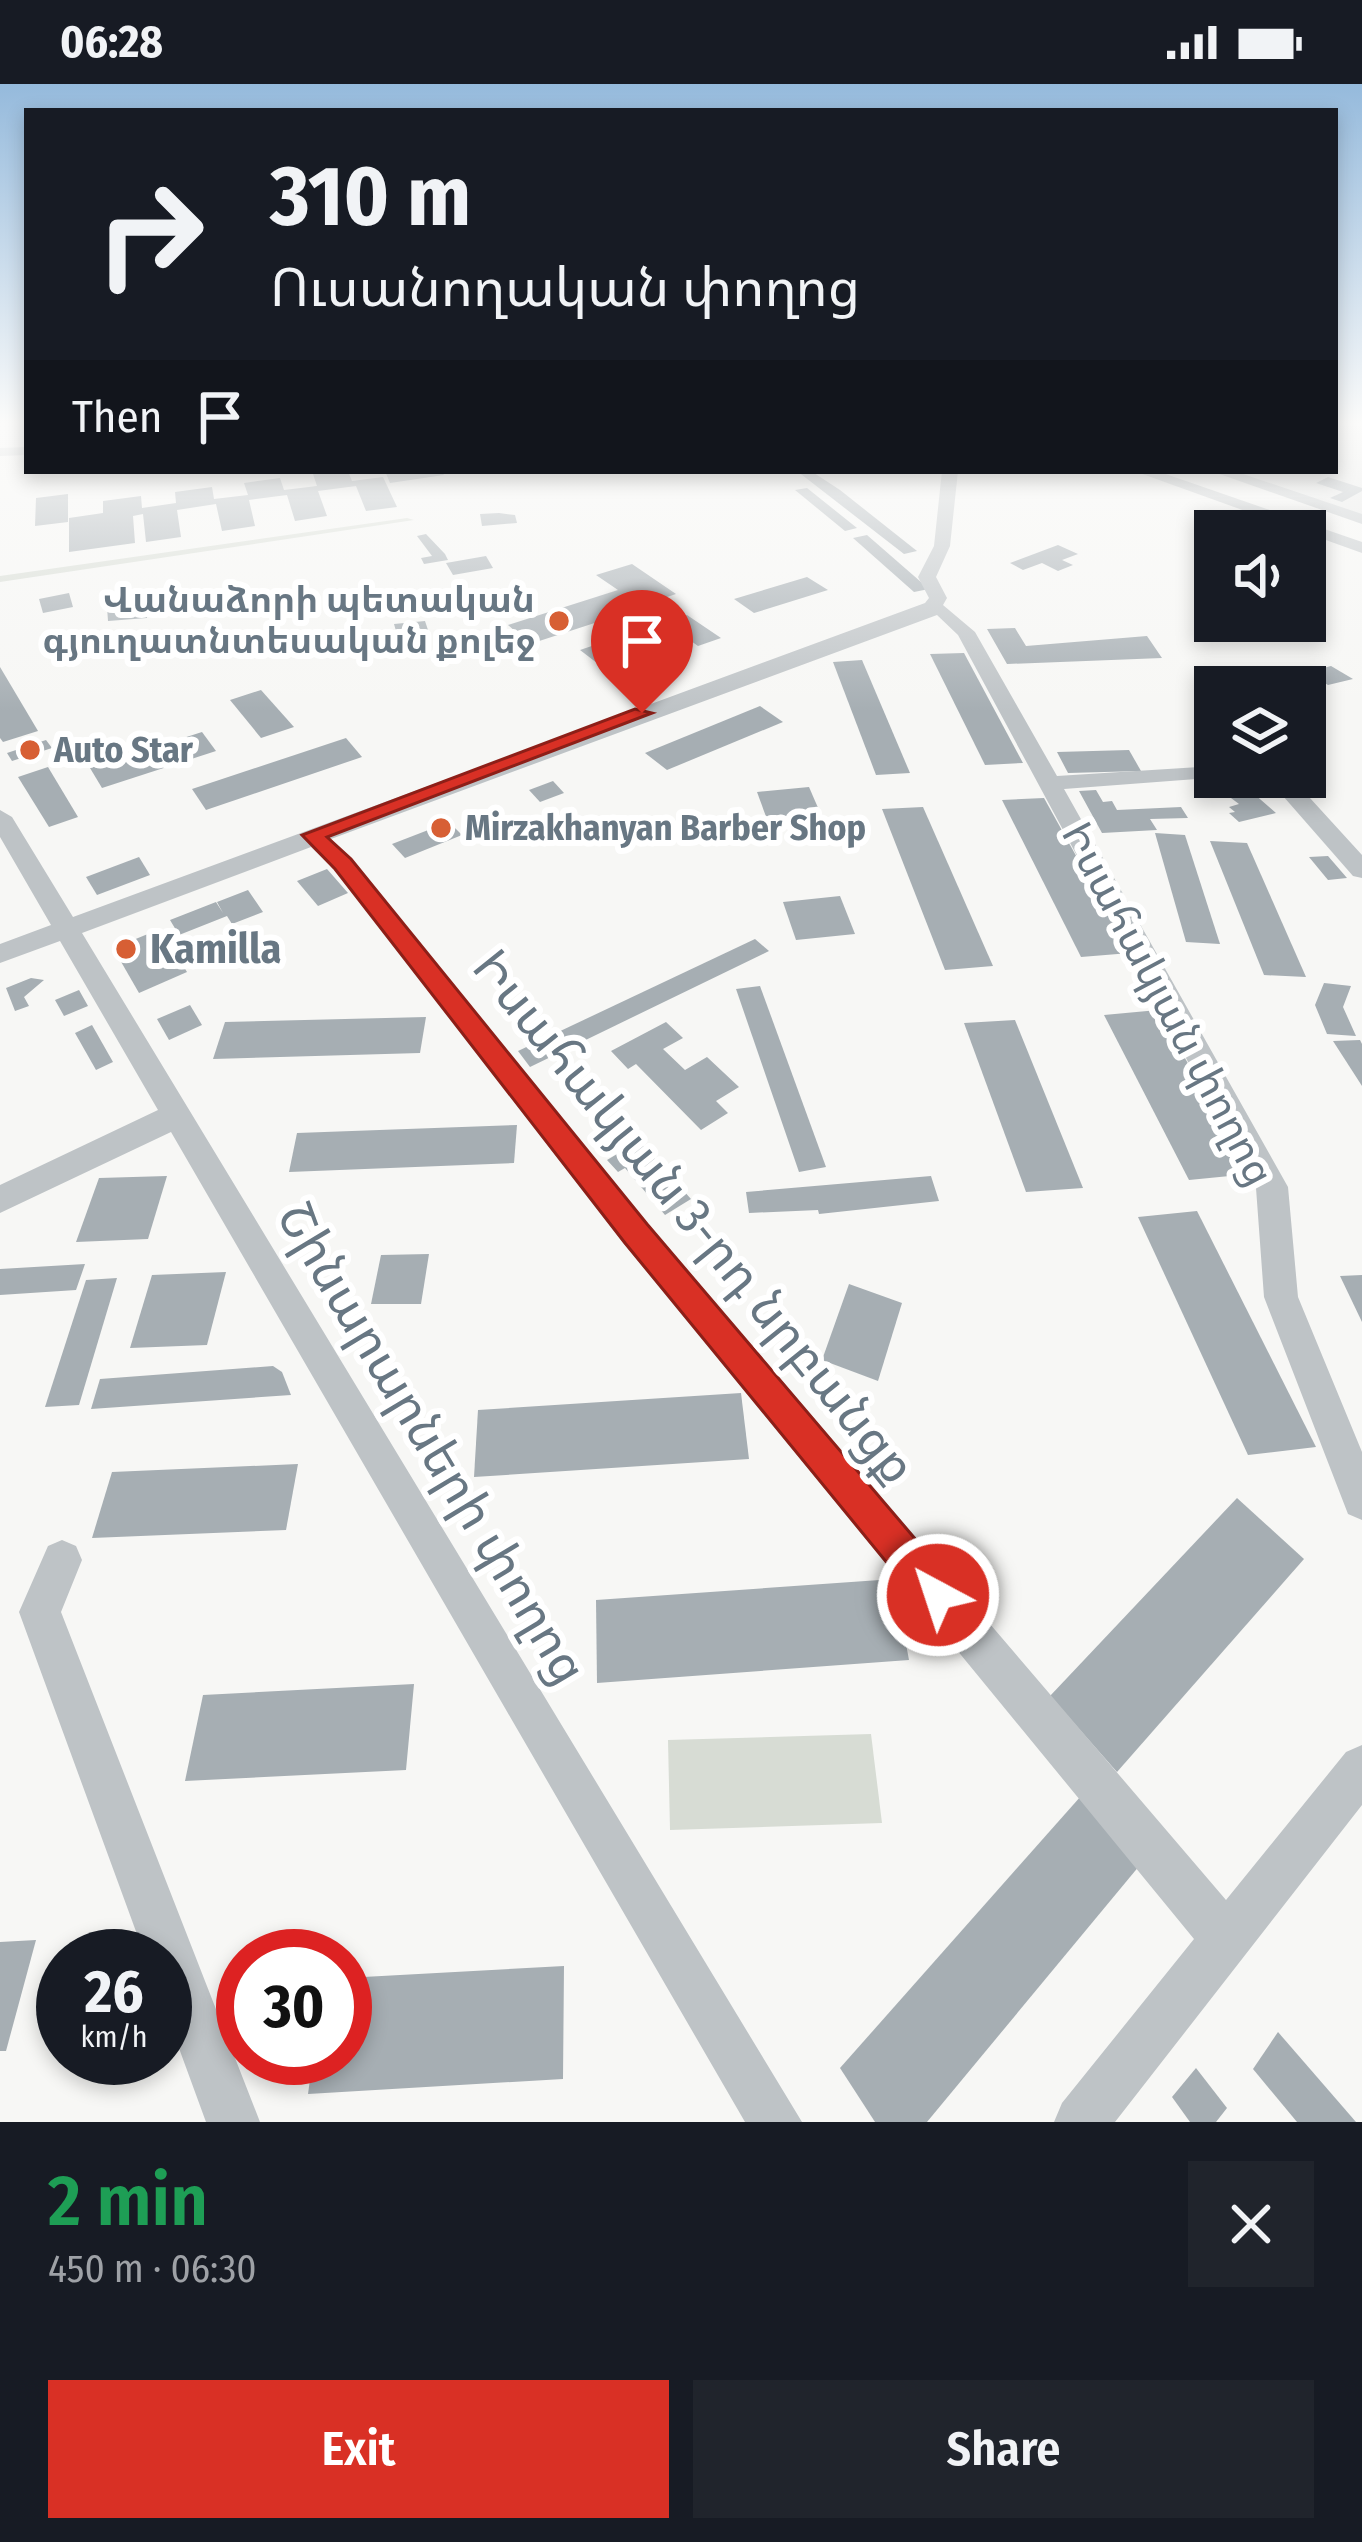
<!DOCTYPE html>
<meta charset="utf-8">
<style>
body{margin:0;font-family:"Fira Sans Condensed","Noto Sans Armenian",sans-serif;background:#20242c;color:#f1f3f6;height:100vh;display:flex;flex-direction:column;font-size:45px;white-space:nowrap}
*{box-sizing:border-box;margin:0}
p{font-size:39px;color:#9ea1a6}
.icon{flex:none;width:66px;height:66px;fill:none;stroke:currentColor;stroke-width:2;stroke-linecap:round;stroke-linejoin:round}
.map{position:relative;height:2038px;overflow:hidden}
.panel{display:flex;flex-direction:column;background:#171b24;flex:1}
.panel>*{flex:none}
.top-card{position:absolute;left:24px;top:24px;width:1314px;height:366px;border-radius:0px;box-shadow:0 6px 18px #0003;background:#171b24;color:#f1f3f6;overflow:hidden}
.controls{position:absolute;left:1194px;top:426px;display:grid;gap:24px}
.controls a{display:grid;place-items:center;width:132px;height:132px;border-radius:0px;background:#171b24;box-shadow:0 6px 18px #0003;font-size:60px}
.speed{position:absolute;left:36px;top:1845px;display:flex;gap:24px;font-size:60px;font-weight:700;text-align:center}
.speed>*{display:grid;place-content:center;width:156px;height:156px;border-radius:50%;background:#171b24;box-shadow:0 6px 18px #0003;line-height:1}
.speed small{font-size:30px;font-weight:400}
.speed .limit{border:18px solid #d22;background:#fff;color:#111}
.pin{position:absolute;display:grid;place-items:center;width:102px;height:102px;color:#fff;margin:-123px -51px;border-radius:50% 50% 50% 0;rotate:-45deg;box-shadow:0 0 12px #0007}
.pin .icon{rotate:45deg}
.me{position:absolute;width:132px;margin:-66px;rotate:320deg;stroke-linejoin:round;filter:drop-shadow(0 0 9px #0008)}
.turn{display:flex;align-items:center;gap:42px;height:252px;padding:0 48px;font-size:54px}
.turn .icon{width:156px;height:156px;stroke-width:2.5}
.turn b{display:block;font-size:84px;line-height:102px}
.then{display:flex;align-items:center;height:114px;padding:0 48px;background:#0003;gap:24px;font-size:45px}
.round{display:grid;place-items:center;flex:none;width:126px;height:126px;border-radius:0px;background:#20242c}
.headline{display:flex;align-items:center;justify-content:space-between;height:204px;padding:0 48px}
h1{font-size:72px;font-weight:600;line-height:90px;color:#1e9e55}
.action{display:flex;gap:24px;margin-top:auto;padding:24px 48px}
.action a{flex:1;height:138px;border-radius:0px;background:#d93025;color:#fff;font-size:48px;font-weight:600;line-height:138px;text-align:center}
.action a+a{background:#20242c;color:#f1f3f6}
.status{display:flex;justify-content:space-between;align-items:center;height:84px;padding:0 60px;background:#171b24;direction:ltr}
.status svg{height:33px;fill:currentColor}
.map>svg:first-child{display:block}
.built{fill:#e5e6e5}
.green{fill:#d7dcd4}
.building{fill:#a6aeb3}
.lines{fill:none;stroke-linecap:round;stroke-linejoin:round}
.minor{fill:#bec3c6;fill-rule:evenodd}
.route{fill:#d93025;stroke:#8d1f18;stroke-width:3}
.poi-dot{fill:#d75f34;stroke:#fff;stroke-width:4.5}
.labels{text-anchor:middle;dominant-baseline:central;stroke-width:12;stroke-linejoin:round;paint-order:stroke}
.far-poi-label{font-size:36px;font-weight:bold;fill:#687783;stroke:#fff;text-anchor:start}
.poi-label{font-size:42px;font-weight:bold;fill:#687783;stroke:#fff;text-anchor:start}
.street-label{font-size:42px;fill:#687783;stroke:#fff}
.near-street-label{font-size:51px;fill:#687783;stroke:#fff}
</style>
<div class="status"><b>06:28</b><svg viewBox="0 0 49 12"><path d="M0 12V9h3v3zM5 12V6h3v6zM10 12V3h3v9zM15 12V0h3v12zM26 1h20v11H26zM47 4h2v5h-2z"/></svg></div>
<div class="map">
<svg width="1362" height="2038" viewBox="0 0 1362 2038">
<rect width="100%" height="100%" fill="#f7f7f5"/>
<path class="built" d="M1335,342H1362V432L1227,387H1335Z"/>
<g class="green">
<path d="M407,434L414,436L0,498V492Z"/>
<path d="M871,1650L882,1739L670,1746L668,1656Z"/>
</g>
<g class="building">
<path d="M348,387L352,397L383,393L397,423L366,427L356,402L318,407L327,432L295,437L287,411L249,416L255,442L222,447L216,420L177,426L181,453L146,458L143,430L133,432L135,459L69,468V434L103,429V417L141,412L142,424L176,419L175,408L212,403L214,415L248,411L244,399L280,394L284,406L317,402L313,390Z"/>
<path d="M385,387H441L444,391L390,399Z"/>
<path d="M797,387H811L840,406L917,467L904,470Z"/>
<path d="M1328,393L1362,404V407L1342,418L1330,414L1343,408L1316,399Z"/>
<path d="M807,404L857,444L845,447L795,406Z"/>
<path d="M68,410V438L35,442L36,414Z"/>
<path d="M499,429L515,431L517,439L482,442L480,430Z"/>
<path d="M426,450L445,470L448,476L424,480L421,474L432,472L417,452Z"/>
<path d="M867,451L929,505L914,508L853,454Z"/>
<path d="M1058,461L1078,470L1062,476L1073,481L1058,487L1042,479L1023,486L1010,479Z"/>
<path d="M486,472L493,484L453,491L446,479Z"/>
<path d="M632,480L676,510L622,528L646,545L687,531L721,554L698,562L677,547L621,567L642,583L614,592L580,566L630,549L610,534L530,560L508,541L618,506L596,491Z"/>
<path d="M807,493L828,506L754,529L734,515Z"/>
<path d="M69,509L73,523L43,529L39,515Z"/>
<path d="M125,520V529L146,522L147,534L108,537L107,523Z"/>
<path d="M425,537L428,546L388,558L386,548L396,547L394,540Z"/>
<path d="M1015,544L1026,562L1147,552L1162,574L1007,580L987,545Z"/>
<path d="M964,569L1023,679L985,681L930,570Z"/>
<path d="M862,576L910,689L876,691L833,578Z"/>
<path d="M1331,582L1353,595L1328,601L1307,588Z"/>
<path d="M0,583L38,647L3,658L0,654Z"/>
<path d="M261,606L294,643L261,654L230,616Z"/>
<path d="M760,622L783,638L667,686L645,669Z"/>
<path d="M202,648L216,667L102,704L90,684Z"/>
<path d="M346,654L362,673L206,726L192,705Z"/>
<path d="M46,656L52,664L12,677L7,669Z"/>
<path d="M1129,666L1141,687L1068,689L1057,668Z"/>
<path d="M48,683L78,733L49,743L18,693Z"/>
<path d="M553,697L564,709L540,718L529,706Z"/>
<path d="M809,703L822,733L768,738L757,708Z"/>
<path d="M1096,706L1103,718L1112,717L1117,726L1181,723L1188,734L1150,735L1157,746L1102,749L1079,707Z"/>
<path d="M1253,709L1276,729L1239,738L1229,729L1235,728L1229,723L1239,720L1231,714Z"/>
<path d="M1044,714L1130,869L1081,873L1002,716Z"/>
<path d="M923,723L993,882L945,886L882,725Z"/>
<path d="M449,738L462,751L405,774L392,760Z"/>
<path d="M1155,749L1185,751L1220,860L1186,858Z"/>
<path d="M1210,757L1247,759L1306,893L1264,891Z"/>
<path d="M1328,772L1347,794L1328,796L1309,773Z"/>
<path d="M139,773L150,791L97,811L86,793Z"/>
<path d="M327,785L348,809L318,822L297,797Z"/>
<path d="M248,806L263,828L232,840L227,832L179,851L170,836L216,818L223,829L217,818Z"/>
<path d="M840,812L855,850L796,856L783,818Z"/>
<path d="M160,845L187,888L139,909L116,869L121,861Z"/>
<path d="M755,855L769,867L530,983L518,967Z"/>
<path d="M31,894L44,896L24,913L29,922L15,927L6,904Z"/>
<path d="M1324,899L1351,902L1343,923L1356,952L1327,950L1315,921Z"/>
<path d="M760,902L826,1083L799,1088L736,905Z"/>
<path d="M79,906L88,922L64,932L55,916Z"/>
<path d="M190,921L202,941L169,956L157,935Z"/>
<path d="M1158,926L1250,1090L1189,1096L1104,931Z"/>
<path d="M426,933L420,969L213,975L225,938Z"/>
<path d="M1015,936L1083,1104L1026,1108L964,939Z"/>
<path d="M666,938L683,954L663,965L685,986L707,973L739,1003L716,1017L728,1029L701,1046L636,980L628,985L611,967Z"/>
<path d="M92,941L113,978L96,986L75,949Z"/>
<path d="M1360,956L1362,960V1002L1333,957Z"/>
<path d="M517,1041L514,1079L289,1088L297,1049Z"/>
<path d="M639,1057L691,1115L665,1131L625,1084L618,1088L607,1076Z"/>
<path d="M167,1092L148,1155L76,1158L99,1094Z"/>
<path d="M931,1092L939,1117L819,1130L818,1126L749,1129L746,1108Z"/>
<path d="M1197,1127L1316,1363L1248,1371L1138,1133Z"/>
<path d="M429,1170L421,1220H371L381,1171Z"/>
<path d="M85,1180L76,1206L0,1211V1185Z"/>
<path d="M226,1188L207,1261L130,1264L152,1191Z"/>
<path d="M1362,1191V1238L1340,1192Z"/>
<path d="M117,1194L79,1321L45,1323L86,1196Z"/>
<path d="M849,1200L902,1219L878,1297L822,1276Z"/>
<path d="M273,1282L282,1288L291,1311L91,1325L100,1295Z"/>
<path d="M741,1309L749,1375L474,1393L478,1326Z"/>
<path d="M298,1380L286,1446L92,1454L112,1388Z"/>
<path d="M1237,1414L1304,1475L1117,1688L1050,1612Z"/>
<path d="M894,1495L909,1576L597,1599L596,1516Z"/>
<path d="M414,1600L406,1686L185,1697L203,1611Z"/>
<path d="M1081,1712L1140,1781L927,2038H875L840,1984Z"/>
<path d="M36,1856L6,1967H0V1858Z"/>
<path d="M564,1882L563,1995L308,2010L313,1974H345V1894Z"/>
<path d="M1278,1948L1356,2038H1297L1253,1985Z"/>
<path d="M1196,1984L1227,2024L1216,2038H1190L1172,2013Z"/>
</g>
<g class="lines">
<g class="minor">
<path d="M27,363V371L0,372V364Z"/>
<path d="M942,387H958L950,462L936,493L947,514L943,521L975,548L1057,692L1215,682V693H1223L1064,705L1288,1103L1298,1213L1362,1368V1436L1348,1430L1264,1213L1256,1104L958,551L937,531L331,755L648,1140L1226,1816L1346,1668L1362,1661V1721L1115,2038H1054L1062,2019L1194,1855L624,1160L334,785L311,763L82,849L802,2038H745L171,1048L0,1129V1101L158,1026L60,857L0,879V860L51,841L0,753V726L12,733L73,833L925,519L929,514L918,493L934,462Z"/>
<path d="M1134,387H1157L1362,458V469Z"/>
<path d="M1211,387H1234L1362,430V440Z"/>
<path d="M1258,693H1284L1299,702L1362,771V794L1353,792L1283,712Z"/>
<path d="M62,1456L76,1462L82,1476L61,1528L260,2038H206L165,1926V1872H145L19,1528L48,1462Z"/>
</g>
</g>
<linearGradient id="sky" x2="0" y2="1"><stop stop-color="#95badc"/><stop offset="0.54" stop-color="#fbfbfa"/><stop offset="1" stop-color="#fbfbfa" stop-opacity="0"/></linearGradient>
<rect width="1362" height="628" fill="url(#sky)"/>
<path class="route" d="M635,625L652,629L327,753L351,775L647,1140L951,1497L957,1511L951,1524L938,1530L924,1524L625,1159L335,785L302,751Z"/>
<g class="poi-dot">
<circle cx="559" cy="537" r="12"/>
<circle cx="30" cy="666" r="12"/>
<circle cx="441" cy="744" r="12"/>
<circle cx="126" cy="865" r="12"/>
</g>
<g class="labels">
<g class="far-poi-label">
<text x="535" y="516" text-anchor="end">Վանաձորի պետական<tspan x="535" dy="41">գյուղատնտեսական քոլեջ</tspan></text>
<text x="54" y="666">Auto Star</text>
<text x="465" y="744">Mirzakhanyan Barber Shop</text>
</g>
<g class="poi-label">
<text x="150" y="865">Kamilla</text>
</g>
<g class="street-label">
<text transform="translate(1168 920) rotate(62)">Իսահակյան փողոց</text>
</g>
<g class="near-street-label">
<text transform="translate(694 1133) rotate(51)">Իսահակյան 3-րդ նրբանցք</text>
<text transform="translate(432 1359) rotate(59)">Շինարարների փողոց</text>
</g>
</g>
</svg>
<div class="controls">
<a><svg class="icon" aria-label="sound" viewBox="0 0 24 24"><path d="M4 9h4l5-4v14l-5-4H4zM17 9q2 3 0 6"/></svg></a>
<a><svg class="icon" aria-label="layers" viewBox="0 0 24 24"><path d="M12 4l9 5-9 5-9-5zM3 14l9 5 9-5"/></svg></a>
</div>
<div class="speed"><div>26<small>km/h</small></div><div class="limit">30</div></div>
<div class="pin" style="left:642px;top:629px;background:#d93025"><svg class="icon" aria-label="arrive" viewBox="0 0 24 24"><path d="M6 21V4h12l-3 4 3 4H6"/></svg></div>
<svg class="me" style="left:938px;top:1511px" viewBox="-20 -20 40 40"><circle r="17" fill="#d93025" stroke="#fff" stroke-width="3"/><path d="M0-11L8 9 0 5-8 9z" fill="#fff"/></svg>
<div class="top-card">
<div class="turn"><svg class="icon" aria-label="right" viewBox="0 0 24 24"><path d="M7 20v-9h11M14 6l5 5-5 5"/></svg><div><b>310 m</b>Ուսանողական փողոց</div></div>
<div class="then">Then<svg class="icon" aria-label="arrive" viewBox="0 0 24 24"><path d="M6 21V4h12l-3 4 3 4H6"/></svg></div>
</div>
</div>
<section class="panel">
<div class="headline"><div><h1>2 min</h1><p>450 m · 06:30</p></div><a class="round"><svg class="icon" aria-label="close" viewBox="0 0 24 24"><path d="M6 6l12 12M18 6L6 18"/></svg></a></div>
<div class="action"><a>Exit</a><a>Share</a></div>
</section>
